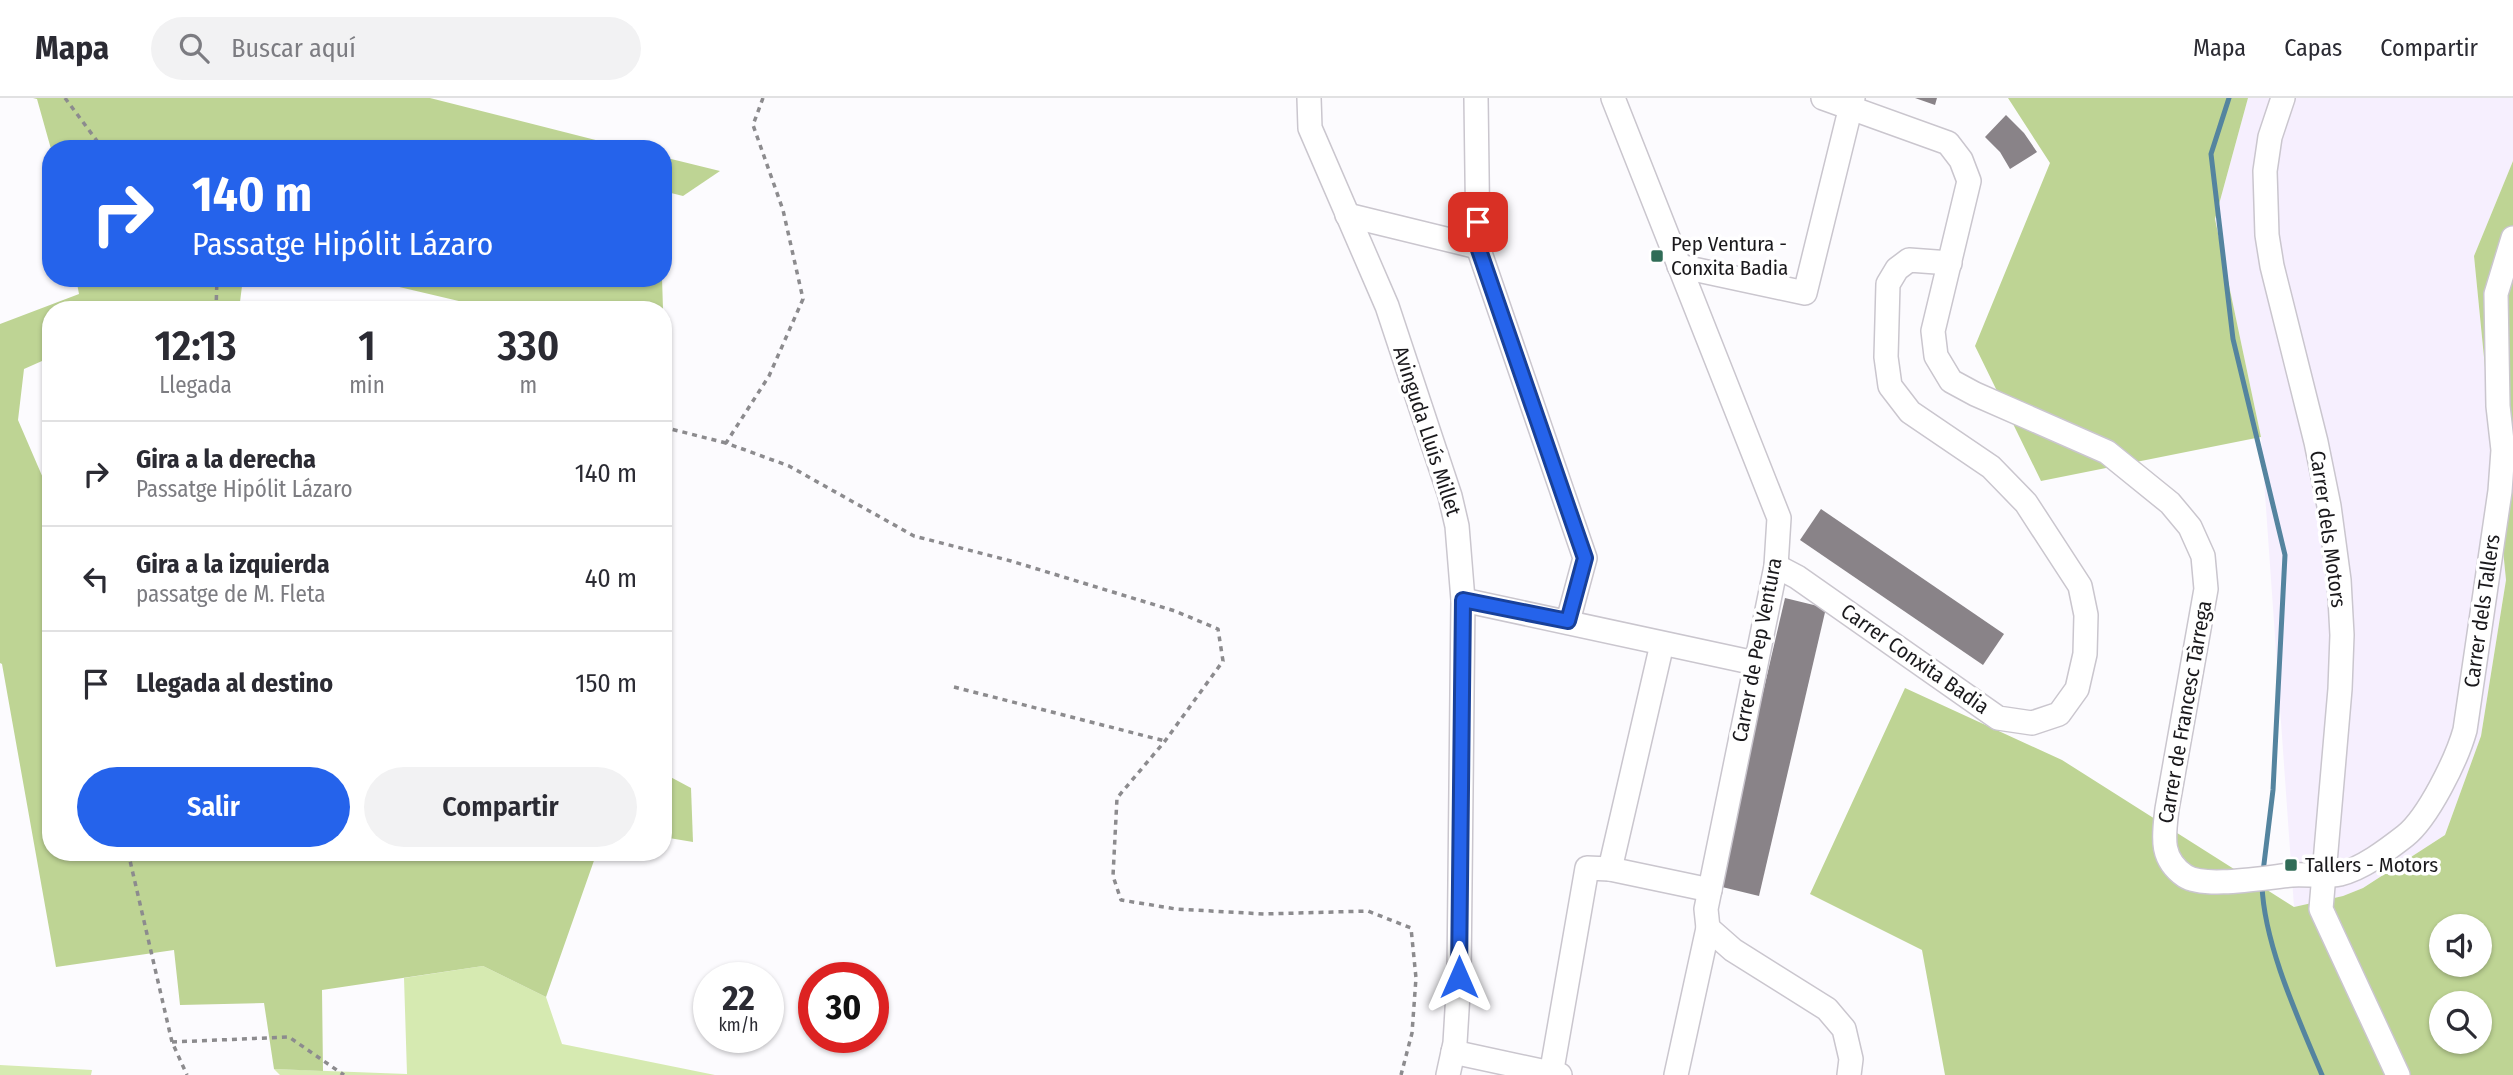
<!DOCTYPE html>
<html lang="es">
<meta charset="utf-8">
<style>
body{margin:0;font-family:"Fira Sans Condensed",sans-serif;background:#f2f2f3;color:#2b2b33;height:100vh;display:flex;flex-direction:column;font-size:26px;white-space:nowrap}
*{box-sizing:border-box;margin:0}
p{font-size:23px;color:#7c7c81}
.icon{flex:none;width:38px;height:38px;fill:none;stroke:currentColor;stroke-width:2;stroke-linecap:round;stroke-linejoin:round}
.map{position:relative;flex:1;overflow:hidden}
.details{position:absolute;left:42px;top:203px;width:630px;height:560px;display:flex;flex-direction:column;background:#fff;border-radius:28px;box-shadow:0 2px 5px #0004}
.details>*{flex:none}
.top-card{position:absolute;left:42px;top:42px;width:630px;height:147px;border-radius:28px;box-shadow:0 2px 5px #0004;background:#2563eb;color:#fff;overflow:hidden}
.controls{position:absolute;left:2429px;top:816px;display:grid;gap:14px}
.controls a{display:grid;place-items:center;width:63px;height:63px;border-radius:50%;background:#fff;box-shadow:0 2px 5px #0004;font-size:35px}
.speed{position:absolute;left:693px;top:864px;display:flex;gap:14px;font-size:35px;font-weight:700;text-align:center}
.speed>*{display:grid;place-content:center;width:91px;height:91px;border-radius:50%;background:#fff;box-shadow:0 2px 5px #0004;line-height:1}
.speed small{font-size:18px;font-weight:400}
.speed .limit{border:10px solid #d22;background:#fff;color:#111}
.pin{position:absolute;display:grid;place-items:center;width:60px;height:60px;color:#fff;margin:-30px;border-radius:14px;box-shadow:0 4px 10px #0006}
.me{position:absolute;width:77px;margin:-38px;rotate:0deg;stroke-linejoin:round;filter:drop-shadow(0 0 5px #0008)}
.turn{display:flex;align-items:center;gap:24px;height:147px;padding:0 35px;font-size:32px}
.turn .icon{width:91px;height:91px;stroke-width:2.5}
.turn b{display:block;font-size:49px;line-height:60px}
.eta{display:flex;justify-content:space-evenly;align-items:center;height:119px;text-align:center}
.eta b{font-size:42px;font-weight:600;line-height:49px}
.action{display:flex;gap:14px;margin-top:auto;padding:14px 35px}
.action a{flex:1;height:80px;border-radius:42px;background:#2563eb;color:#fff;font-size:28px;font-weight:600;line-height:80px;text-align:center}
.action a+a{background:#f2f2f3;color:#2b2b33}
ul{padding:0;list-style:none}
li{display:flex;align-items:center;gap:21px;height:105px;padding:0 35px;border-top:2px solid #e1e1e2}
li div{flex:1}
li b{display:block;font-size:26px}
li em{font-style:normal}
header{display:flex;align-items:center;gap:42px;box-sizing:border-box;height:98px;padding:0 35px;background:#fff;border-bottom:2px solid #e1e1e2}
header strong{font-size:33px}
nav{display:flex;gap:38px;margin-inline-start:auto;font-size:24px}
.search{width:490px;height:63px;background:#f2f2f3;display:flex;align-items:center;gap:18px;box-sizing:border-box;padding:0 24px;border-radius:38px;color:#7c7c81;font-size:26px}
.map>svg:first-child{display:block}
.built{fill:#f6effe}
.green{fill:#d6eab1}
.forest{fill:#bed494;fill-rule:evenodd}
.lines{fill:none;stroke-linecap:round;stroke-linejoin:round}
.stream{stroke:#54849f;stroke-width:5}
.building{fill:#898388}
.minor-casing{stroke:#cac6ce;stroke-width:26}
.path{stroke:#8c8b8e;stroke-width:3.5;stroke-dasharray:5 5;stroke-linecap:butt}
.minor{stroke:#fff;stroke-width:23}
.route-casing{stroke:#184099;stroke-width:18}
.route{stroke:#2563eb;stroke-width:12}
.poi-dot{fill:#306c57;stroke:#fff;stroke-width:2.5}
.labels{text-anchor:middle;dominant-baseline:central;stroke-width:7;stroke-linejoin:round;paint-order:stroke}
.poi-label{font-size:21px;fill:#1a191c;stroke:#fff;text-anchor:start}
.street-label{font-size:21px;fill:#1a191c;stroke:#fff}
</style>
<header>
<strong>Mapa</strong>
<div class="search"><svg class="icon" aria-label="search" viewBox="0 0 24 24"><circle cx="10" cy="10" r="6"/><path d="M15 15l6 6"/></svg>Buscar aquí</div>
<nav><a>Mapa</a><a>Capas</a><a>Compartir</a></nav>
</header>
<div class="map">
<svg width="2513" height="977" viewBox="0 0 2513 977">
<rect width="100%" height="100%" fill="#fcfbfe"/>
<path class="built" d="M2248,0H2513V63L2474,158L2506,482L2481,638L2445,737L2363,790L2343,798L2294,809L2261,339L2215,121Z"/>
<g class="green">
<path d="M483,868L546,899L562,946L715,977H280L274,971L407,976L404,880Z"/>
<path d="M0,967L92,972L91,977H0Z"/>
</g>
<g class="forest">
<path d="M33,0H430L631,51H51L37,1Z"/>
<path d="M2008,0H2248L2215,121L2261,339L2041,383L1975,248L2050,65Z"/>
<path d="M663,59L720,73L683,98L663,93Z"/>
<path d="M2513,63V977H1945L1922,852L1810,796L1905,590L2062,662L2294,809L2343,798L2363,790L2445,737L2481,638L2506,482L2474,158ZM2441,828H2480V866H2441ZM2441,905H2480V943H2441Z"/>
<path d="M76,180H243L239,212H158L152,205L141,212H51V259L24,271L18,322L43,380L51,383V754H597L546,899L483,868L322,892L323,973L274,971L264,905L180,907L174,852L56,869L2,566L0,565V226L79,196Z"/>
<path d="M361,180H662L663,211L497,212Z"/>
<path d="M663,675L691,690L693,744L663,739Z"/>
</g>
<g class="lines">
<g class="stream">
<path d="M2229,0L2211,56L2233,241L2285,457L2273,692L2263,774"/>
<path d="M2262,787C2264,847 2299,922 2322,977"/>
</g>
</g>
<g class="building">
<path d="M1915,0H1937L1935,7Z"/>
<path d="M2006,17L2024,35L2037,54L2010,71L2000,54L1985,39Z"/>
<path d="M1821,411L2004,536L1983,567L1800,442Z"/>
<path d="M1785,500L1826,510L1759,798L1718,788Z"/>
</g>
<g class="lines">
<defs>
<g id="minor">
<path d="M1309,0L1310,30L1387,208L1450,398L1457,428L1463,502L1459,879L1455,945L1448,977"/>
<path d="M1476,0L1478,149L1585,460L1568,523"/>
<path d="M1613,0L1779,420L1776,468L1706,811L1708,830L1733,852L1827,911L1844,931L1851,961L1849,977"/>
<path d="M1823,0L1948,45L1961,62L1969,83L1933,233L1936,258L1951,283L1975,296L2107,354L2170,405L2190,429L2203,458L2206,491L2167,711C2164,737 2159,760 2185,778C2205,791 2267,779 2292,777C2307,776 2325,779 2340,776C2362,771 2387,752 2405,738C2428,720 2457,661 2465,632L2500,393L2503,352L2498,308L2496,196L2513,140"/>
<path d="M2283,0L2270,39L2265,73L2267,137L2272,168L2316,344L2329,408L2339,482L2342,537L2340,591L2321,811L2398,977"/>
<path d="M1347,117L1478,149"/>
<path d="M1679,168L1805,195L1853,0"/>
<path d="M1776,468L1797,479L1998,620L2032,625L2059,616L2077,591L2085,556L2086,517L2080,488L2026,405L1991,369L1910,314L1890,288L1886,259L1888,186L1897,171L1909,162L1950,165"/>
<path d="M1463,502L1755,565"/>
<path d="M1610,771L1662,546"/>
<path d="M1453,954L1560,977"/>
<path d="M1551,977L1587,770L1610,771L1710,792"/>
<path d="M1676,977L1708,830"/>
</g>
</defs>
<use href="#minor" class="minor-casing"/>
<g class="path">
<path d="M65,0L103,51"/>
<path d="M763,0L753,27L783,112L803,201L769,278L726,345L789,368L914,438L1011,463L1175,513L1218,531L1223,563L1165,643L1117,700L1113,778L1121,802L1176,811L1264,816L1368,813L1411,830L1416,880L1412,935L1401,977"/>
<path d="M216,212L217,180"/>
<path d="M663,329L726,345"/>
<path d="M954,589L1165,643"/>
<path d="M128,754L172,944L187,977"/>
<path d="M172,944L289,939L344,977"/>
</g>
<use href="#minor" class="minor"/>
</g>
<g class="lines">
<defs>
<path id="route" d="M1459,879L1463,502L1568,523L1585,460L1478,149V124"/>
</defs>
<use href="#route" class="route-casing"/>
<use href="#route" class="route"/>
</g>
<g class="poi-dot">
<rect x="1650" y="151" width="14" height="14" rx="3.5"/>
<rect x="2284" y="760" width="14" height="14" rx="3.5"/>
</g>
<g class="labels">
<g class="poi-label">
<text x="1671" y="146">Pep Ventura -<tspan x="1671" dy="24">Conxita Badia</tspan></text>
<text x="2305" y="767">Tallers - Motors</text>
</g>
<g class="street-label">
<text transform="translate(1427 333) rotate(72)">Avinguda Lluís Millet</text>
<text transform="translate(2328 431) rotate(82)">Carrer dels Motors</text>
<text transform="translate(2482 513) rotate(-82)">Carrer dels Tallers</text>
<text transform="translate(1757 552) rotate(-79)">Carrer de Pep Ventura</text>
<text transform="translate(1915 561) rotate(35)">Carrer Conxita Badia</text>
<text transform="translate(2185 614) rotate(-80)">Carrer de Francesc Tàrrega</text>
</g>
</g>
</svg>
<div class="controls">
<a><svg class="icon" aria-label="sound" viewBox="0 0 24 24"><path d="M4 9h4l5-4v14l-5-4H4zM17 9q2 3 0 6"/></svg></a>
<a><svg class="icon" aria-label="search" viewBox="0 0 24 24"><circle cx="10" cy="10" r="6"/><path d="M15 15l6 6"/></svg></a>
</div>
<div class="speed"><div>22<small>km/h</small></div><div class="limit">30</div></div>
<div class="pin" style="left:1478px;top:124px;background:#d93025"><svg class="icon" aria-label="arrive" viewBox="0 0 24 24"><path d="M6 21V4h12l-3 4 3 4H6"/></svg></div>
<svg class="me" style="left:1459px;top:879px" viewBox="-20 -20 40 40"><path d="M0-17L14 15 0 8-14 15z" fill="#2563eb" stroke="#fff" stroke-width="4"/></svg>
<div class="top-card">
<div class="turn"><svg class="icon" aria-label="right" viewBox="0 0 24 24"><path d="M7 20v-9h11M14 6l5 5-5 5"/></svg><div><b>140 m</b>Passatge Hipólit Lázaro</div></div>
</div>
<section class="details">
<div class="eta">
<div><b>12:13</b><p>Llegada</p></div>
<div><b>1</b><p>min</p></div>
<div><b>330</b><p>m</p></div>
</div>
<ul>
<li><svg class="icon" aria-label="right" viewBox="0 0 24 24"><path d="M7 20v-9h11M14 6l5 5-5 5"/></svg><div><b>Gira a la derecha</b><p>Passatge Hipólit Lázaro</p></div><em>140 m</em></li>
<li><svg class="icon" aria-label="left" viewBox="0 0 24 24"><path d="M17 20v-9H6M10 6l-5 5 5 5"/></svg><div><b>Gira a la izquierda</b><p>passatge de M. Fleta</p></div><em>40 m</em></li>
<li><svg class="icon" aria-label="arrive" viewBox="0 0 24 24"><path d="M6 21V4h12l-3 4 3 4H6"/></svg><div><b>Llegada al destino</b></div><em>150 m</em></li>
</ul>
<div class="action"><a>Salir</a><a>Compartir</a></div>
</section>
</div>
